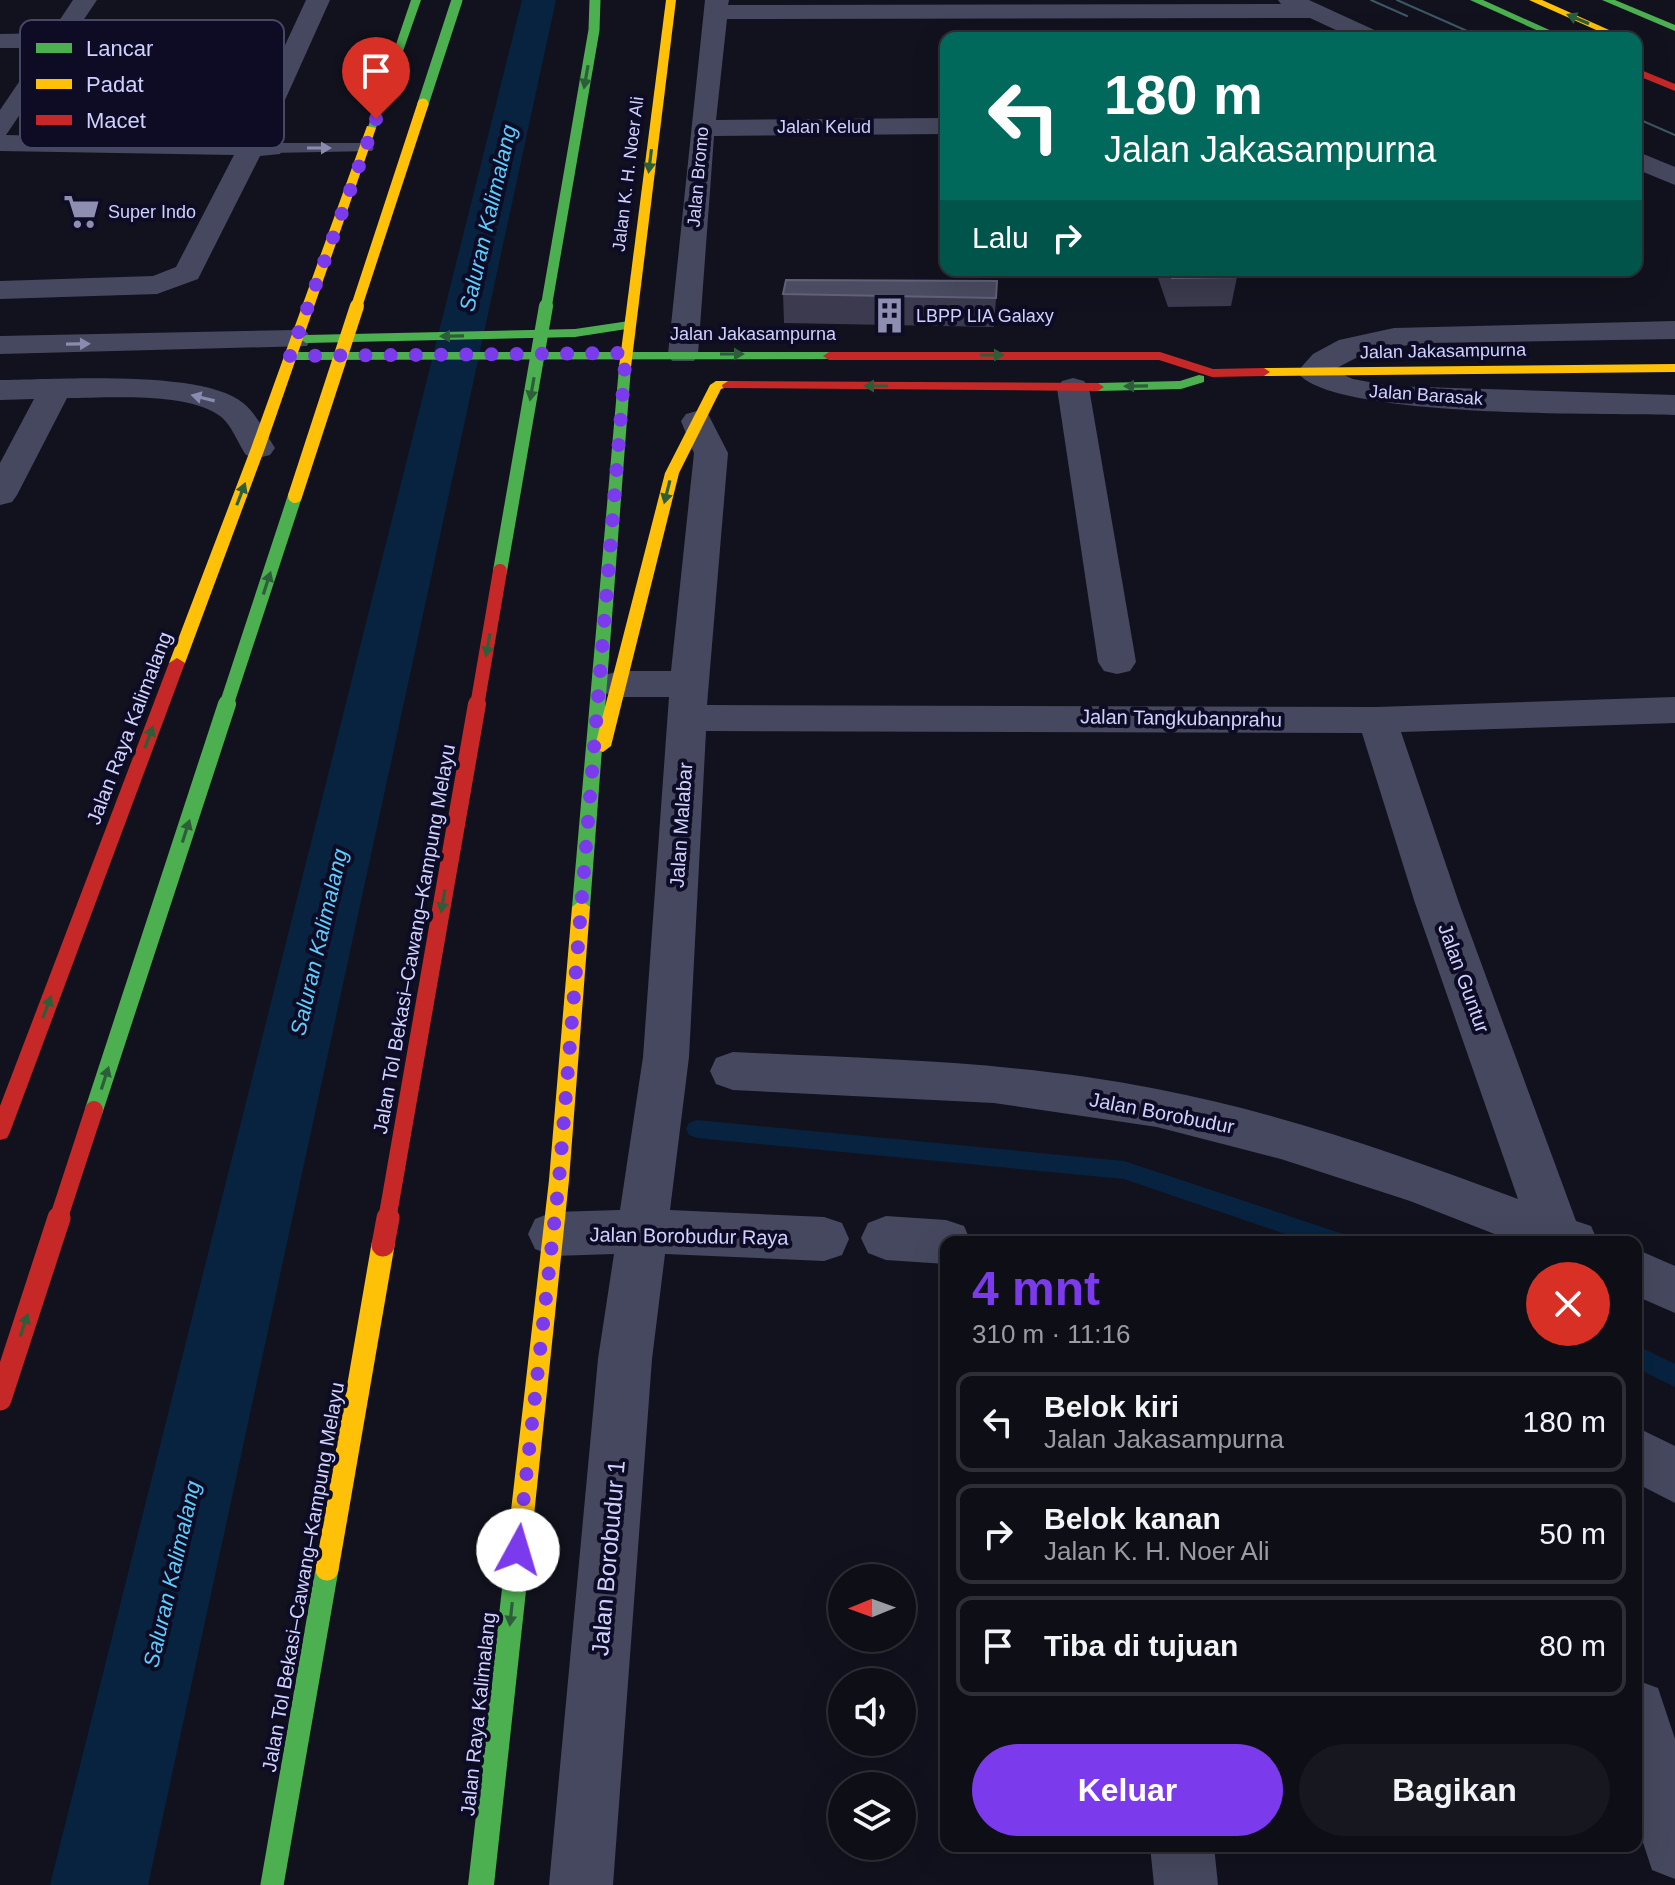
<!DOCTYPE html>
<html lang="id">
<meta charset="utf-8">
<style>
body{margin:0;font-family:Arial,sans-serif;background:#17171f;color:#f1f3f6;height:100vh;display:flex;flex-direction:column;font-size:30px;white-space:nowrap}
*{box-sizing:border-box;margin:0}
p{font-size:26px;color:#9b9ca1}
.icon{flex:none;width:44px;height:44px;fill:none;stroke:currentColor;stroke-width:2;stroke-linecap:round;stroke-linejoin:round}
.map{position:relative;flex:1;overflow:hidden}
.side{position:absolute;left:940px;top:1236px;width:702px;height:616px;display:flex;flex-direction:column;background:#0e0e16;border-radius:16px;box-shadow:0 8px 32px #0002,0 0 0 2px #2e2e35}
.side>*{flex:none}
.guide{position:absolute;left:940px;top:32px;width:702px;height:244px;border-radius:16px;box-shadow:0 8px 32px #0002,0 0 0 2px #2e2e35;background:#00695c;color:#fff;overflow:hidden}
.needle{width:52px;rotate:269deg}
.controls{position:absolute;left:828px;top:1564px;display:grid;gap:16px}
.controls a{display:grid;place-items:center;width:88px;height:88px;border-radius:50%;background:#0e0e16;box-shadow:0 8px 32px #0002,0 0 0 2px #2e2e35;font-size:40px}
.pin{position:absolute;display:grid;place-items:center;width:68px;height:68px;color:#fff;margin:-82px -34px;border-radius:50% 50% 50% 0;rotate:-45deg;box-shadow:0 0 8px #0007}
.pin .icon{rotate:45deg}
.me{position:absolute;width:88px;margin:-44px;rotate:6deg;stroke-linejoin:round;filter:drop-shadow(0 0 6px #0008)}
.turn{display:flex;align-items:center;gap:28px;height:168px;padding:0 32px;font-size:36px}
.turn .icon{width:104px;height:104px;stroke-width:2.5}
.turn b{display:block;font-size:56px;line-height:68px}
.then{display:flex;align-items:center;height:76px;padding:0 32px;background:#0003;gap:16px;font-size:30px}
.round{display:grid;place-items:center;flex:none;width:84px;height:84px;border-radius:42px;background:#17171f}
.head{display:flex;align-items:center;justify-content:space-between;height:136px;padding:0 32px}
h1{font-size:48px;font-weight:700;line-height:60px;color:#7c3aed}
.primary-button{display:flex;gap:16px;margin-top:auto;padding:16px 32px}
.primary-button a{flex:1;height:92px;border-radius:48px;background:#7c3aed;color:#fff;font-size:32px;font-weight:700;line-height:92px;text-align:center}
.primary-button a+a{background:#17171f;color:#f1f3f6}
ul{padding:0;list-style:none}
li{display:flex;align-items:center;gap:24px;height:100px;margin:0 16px 12px;padding:0 16px;border:4px solid #2e2e35;border-radius:16px}
li div{flex:1}
li b{display:block;font-size:30px}
li em{font-style:normal}
.map>svg:first-child{display:block}
.lines{fill:none;stroke-linecap:round;stroke-linejoin:round}
.stream{fill:#072340;fill-rule:evenodd}
.canal{fill:#072340;fill-rule:evenodd}
.lane{fill:#46485f;fill-rule:evenodd}
.street{fill:#46485f;fill-rule:evenodd}
.fast{fill:#4caf50;fill-rule:evenodd}
.slow{fill:#ffc107;fill-rule:evenodd}
.jam{fill:#c62828;fill-rule:evenodd}
.tram{stroke:#3d5865;stroke-width:2}
.fast-bridge-far3{stroke:#4caf50;stroke-width:11}
.fast-bridge-far2{stroke:#4caf50;stroke-width:14}
.fast-bridge-far1{stroke:#4caf50;stroke-width:18}
.fast-bridge{stroke:#4caf50;stroke-width:23}
.slow-bridge-far2{stroke:#ffc107;stroke-width:11}
.slow-bridge-far1{stroke:#ffc107;stroke-width:14}
.slow-bridge{stroke:#ffc107;stroke-width:23}
.jam-bridge-far2{stroke:#c62828;stroke-width:14}
.jam-bridge-far1{stroke:#c62828;stroke-width:18}
.jam-bridge{stroke:#c62828;stroke-width:23}
.wall{fill:#3b3a4e}
.building{fill:#4b4b61;stroke:#60607a;stroke-width:2}
.oneway{fill:#2c5e3a}
.oneway2{fill:#8a8caf}
.route{stroke:#7c3aed;stroke-width:14;stroke-dasharray:0 25.2}
.labels{text-anchor:middle;dominant-baseline:central;stroke-width:8;stroke-linejoin:round;paint-order:stroke}
.far-street-label{font-size:18px;fill:#cfd1ff;stroke:#0d0c24}
.far-poi-label{font-size:18px;fill:#cfd1ff;stroke:#0d0c24;text-anchor:start}
.street-label{font-size:20px;fill:#cfd1ff;stroke:#0d0c24}
.water-label{font-size:22px;font-style:italic;fill:#5dcdff;stroke:#0d0c24}
.near-street-label{font-size:24px;fill:#cfd1ff;stroke:#0d0c24}
.key{fill:#0d0c24;stroke:#474766;stroke-width:2}
.key-label{font-size:22px;fill:#cfd1ff}
</style>
<div class="map">
<svg width="1675" height="1885" viewBox="0 0 1675 1885">
<rect width="100%" height="100%" fill="#12121e"/>
<g class="lines">
<g class="stream">
<path d="M697,1120L1124,1161L1346,1235L1350,1242H1309L1124,1179L697,1138L689,1135L686,1129L689,1123Z"/>
<path d="M1636,1345L1675,1364V1387L1636,1368Z"/>
</g>
<path class="canal" d="M522,0H556L148,1885H50Z"/>
<path class="lane" d="M366,143L374,148L372,151L271,153L263,148L271,143Z"/>
<g class="street">
<path d="M73,0H97L6,135L241,140L306,0H330L267,140L280,142L284,148L280,154L260,156L198,279L157,294L0,299V281L153,276L176,267L234,155L0,151V110L42,48H0V34L51,33Z"/>
<path d="M705,0H729L728,5L1281,4L1278,0H1309L1381,33L1385,38H1353L1310,18L727,19L716,120L946,118V134L714,136L698,354L694,361H672L668,354Z"/>
<path d="M1636,151L1675,167V185L1636,169Z"/>
<path d="M1675,321V339L1425,343L1371,350L1333,370L1353,379L1390,386L1675,395V415C1610,413 1330,419 1297,372L1313,354L1339,340L1394,328Z"/>
<path d="M296,330L307,332L311,339L307,346L0,354V336Z"/>
<path d="M1073,378L1084,381L1089,388L1136,662L1130,671L1117,674L1104,671L1098,662L1057,388L1062,381Z"/>
<path d="M0,380C54,380 203,369 243,403C257,414 265,433 275,448L270,455L258,458L246,455C237,442 231,422 217,414C184,392 106,398 67,398L17,495L12,502L0,505V463L34,399L0,400Z"/>
<path d="M697,411L708,414L728,453L707,705L1377,707L1675,697V723L1401,732L1459,903L1576,1221L1591,1226L1598,1242H1515L1410,1201L1281,1159L1157,1127L994,1103L733,1090L716,1084L710,1071L716,1058L733,1052C875,1059 1018,1061 1157,1089C1281,1113 1401,1155 1518,1199L1415,903L1362,733L706,731L689,1057L670,1210L824,1217L842,1223L849,1239L842,1255L824,1261L665,1254L652,1359L613,1885H549L598,1359L614,1254L553,1256L535,1249L528,1234L535,1219L553,1212L620,1210L643,1057L669,697H619L605,693L600,684L605,675L619,671H671L694,453L681,421L686,414Z"/>
<path d="M886,1216L946,1220L964,1226L971,1242H946V1264L886,1260L868,1253L861,1238L868,1223Z"/>
<path d="M1636,1249L1675,1266V1313L1636,1296Z"/>
<path d="M1636,1427L1675,1446V1503L1636,1483Z"/>
<path d="M1636,1680L1658,1688L1675,1739V1879L1652,1870L1636,1821Z"/>
<path d="M1150,1846H1214L1218,1885H1154Z"/>
</g>
<g class="fast">
<path d="M411,0H421L376,128L367,130Z"/>
<path d="M1470,0H1483L1565,37L1554,38Z"/>
<path d="M1602,0H1615L1675,25V31Z"/>
<path d="M629,321L635,325L633,328L575,337L306,343L300,339L306,335L575,329Z"/>
<path d="M829,352L833,353V359L290,360L284,356L290,352Z"/>
<path d="M625,363L631,367L590,907L581,914L572,907L619,367Z"/>
<path d="M1199,375L1204,376V382L1181,389L1098,391L1092,387L1098,383L1180,381Z"/>
<path d="M518,1542L526,1546L530,1554L494,1885H468L506,1554L510,1546Z"/>
</g>
<g class="slow">
<path d="M666,0H676L631,367L625,371L619,367Z"/>
<path d="M1529,0H1542L1627,38H1614Z"/>
<path d="M367,126L376,128L265,448L185,663L177,668L172,667L169,663L251,448Z"/>
<path d="M1675,364V372L1264,376L1258,372L1264,368Z"/>
<path d="M728,381L734,385L721,389L679,473L611,746L603,752L597,750L595,746L665,473L710,385L716,381Z"/>
<path d="M581,900L590,907L569,1180L530,1554L526,1562L518,1566L510,1562L506,1554L549,1180L572,907Z"/>
</g>
<g class="jam">
<path d="M1636,68L1675,84V91L1636,75Z"/>
<path d="M1160,352L1213,369L1264,368L1270,372L1264,376L1212,377L1159,360H829L823,356L829,352Z"/>
<path d="M728,381L1098,383L1104,387L1098,391L723,388L722,385Z"/>
<path d="M177,658L185,663L10,1132L7,1138L0,1140V1106L169,663Z"/>
</g>
<g class="tram">
<path d="M1371,0L1407,16"/>
<path d="M1397,0L1483,38"/>
<path d="M1636,118L1675,135"/>
</g>
<g class="fast-bridge-far3">
<path d="M423,104L457,0"/>
<path d="M546,308L594,30L595,0"/>
</g>
<g class="fast-bridge-far2">
<path d="M500,571L546,306"/>
<path d="M226,706L295,496"/>
</g>
<path class="fast-bridge-far1" d="M94,1110L227,704"/>
<path class="fast-bridge" d="M272,1885L327,1569"/>
<path class="slow-bridge-far2" d="M356,308L423,104"/>
<path class="slow-bridge-far1" d="M295,496L357,306"/>
<path class="slow-bridge" d="M327,1569L383,1245"/>
<path class="jam-bridge-far2" d="M477,706L500,571"/>
<g class="jam-bridge-far1">
<path d="M58,1220L94,1110"/>
<path d="M387,1220L477,704"/>
</g>
<g class="jam-bridge">
<path d="M383,1245L388,1218"/>
<path d="M0,1399L59,1218"/>
</g>
</g>
<g class="wall">
<path d="M1158,270H1234L1237,277L1231,306L1168,307L1157,275Z"/>
<path d="M783,294L996,298L994,327L784,323Z"/>
</g>
<g class="building">
<path d="M1170,270H1234L1237,277L1172,278Z"/>
<path d="M786,280L997,281L996,298L783,294Z"/>
</g>
<defs><path id="oneway-solid" d="M-6-.8H1V-3.2L6.5 0L1 3.2V.8H-6Z" transform="scale(2)"/></defs>
<g class="oneway">
<use href="#oneway-solid" transform="translate(1578 19) rotate(-157)"/>
<use href="#oneway-solid" transform="translate(586 77) rotate(100)"/>
<use href="#oneway-solid" transform="translate(650 161) rotate(97)"/>
<use href="#oneway-solid" transform="translate(452 336) rotate(179)"/>
<use href="#oneway-solid" transform="translate(732 354)"/>
<use href="#oneway-solid" transform="translate(992 355)"/>
<use href="#oneway-solid" transform="translate(876 386) rotate(-180)"/>
<use href="#oneway-solid" transform="translate(1136 386) rotate(179)"/>
<use href="#oneway-solid" transform="translate(532 389) rotate(100)"/>
<use href="#oneway-solid" transform="translate(667 492) rotate(104)"/>
<use href="#oneway-solid" transform="translate(241 494) rotate(-69)"/>
<use href="#oneway-solid" transform="translate(267 583) rotate(-72)"/>
<use href="#oneway-solid" transform="translate(488 645) rotate(100)"/>
<use href="#oneway-solid" transform="translate(149 737) rotate(-69)"/>
<use href="#oneway-solid" transform="translate(186 831) rotate(-72)"/>
<use href="#oneway-solid" transform="translate(443 901) rotate(100)"/>
<use href="#oneway-solid" transform="translate(47 1007) rotate(-69)"/>
<use href="#oneway-solid" transform="translate(105 1078) rotate(-72)"/>
<use href="#oneway-solid" transform="translate(24 1325) rotate(-72)"/>
<use href="#oneway-solid" transform="translate(511 1614) rotate(96)"/>
</g>
<g class="oneway2">
<use href="#oneway-solid" transform="translate(319 148)"/>
<use href="#oneway-solid" transform="translate(78 344) rotate(-1)"/>
<use href="#oneway-solid" transform="translate(203 398) rotate(-166)"/>
</g>
<g class="lines">
<path class="route" d="M376,119L290,356L626,353L559,1180L518,1550"/>
</g>
<defs>
<symbol id="supermarket-bare" viewBox="-9 -9 18 18"><path d="M-6-5.5h2.5l.6 2H6L4.5 2H-2.5L-4.4-4H-6ZM-1.5 3.2a1.3 1.3 0 1 0 .1 0ZM3 3.2a1.3 1.3 0 1 0 .1 0Z" fill="#8d8eb0" stroke="#0d0c24" stroke-width="2.5" paint-order="stroke"/></symbol>
<symbol id="building-bare" viewBox="-9 -9 18 18"><path d="M-4-6H4V6H1V3H-1V6H-4ZM-2.5-4.3h1.7v1.8h-1.7ZM.8-4.3h1.7v1.8H.8ZM-2.5-1h1.7V.8h-1.7ZM.8-1h1.7V.8H.8Z" fill="#8d8eb0" stroke="#0d0c24" stroke-width="2.5" paint-order="stroke"/></symbol>
</defs>
<g fill-rule="evenodd">
<use href="#supermarket-bare" x="56" y="186" width="51" height="51"/>
<use href="#building-bare" x="864" y="290" width="51" height="51"/>
</g>
<g class="labels">
<g class="far-street-label">
<text x="824" y="127">Jalan Kelud</text>
<text transform="translate(628 174) rotate(-83)">Jalan K. H. Noer Ali</text>
<text transform="translate(698 177) rotate(-85)">Jalan Bromo</text>
<text x="753" y="334">Jalan Jakasampurna</text>
<text transform="translate(1443 351) rotate(-1)">Jalan Jakasampurna</text>
<text transform="translate(1426 395) rotate(4)">Jalan Barasak</text>
</g>
<g class="far-poi-label">
<text x="108" y="212">Super Indo</text>
<text x="916" y="316">LBPP LIA Galaxy</text>
</g>
<g class="street-label">
<text transform="translate(1181 718) rotate(1)">Jalan Tangkubanprahu</text>
<text transform="translate(129 728) rotate(-69)">Jalan Raya Kalimalang</text>
<text transform="translate(681 825) rotate(-86)">Jalan Malabar</text>
<text transform="translate(414 939) rotate(-80)">Jalan Tol Bekasi–Cawang–Kampung Melayu</text>
<text transform="translate(1464 978) rotate(70)">Jalan Guntur</text>
<text transform="translate(1162 1113) rotate(11)">Jalan Borobudur</text>
<text transform="translate(689 1236) rotate(1)">Jalan Borobudur Raya</text>
<text transform="translate(303 1577) rotate(-80)">Jalan Tol Bekasi–Cawang–Kampung Melayu</text>
<text transform="translate(478 1714) rotate(-84)">Jalan Raya Kalimalang</text>
</g>
<g class="water-label">
<text transform="translate(488 218) rotate(-77)">Saluran Kalimalang</text>
<text transform="translate(319 942) rotate(-77)">Saluran Kalimalang</text>
<text transform="translate(172 1574) rotate(-77)">Saluran Kalimalang</text>
</g>
<g class="near-street-label">
<text transform="translate(608 1558) rotate(-85)">Jalan Borobudur 1</text>
</g>
</g>
<rect x="20" y="20" width="264" height="128" rx="12" class="key"/>
<rect x="36" y="43" width="36" height="10" fill="#4caf50"/>
<rect x="36" y="79" width="36" height="10" fill="#ffc107"/>
<rect x="36" y="115" width="36" height="10" fill="#c62828"/>
<g class="key-label">
<text x="86" y="56">Lancar</text>
<text x="86" y="92">Padat</text>
<text x="86" y="128">Macet</text>
</g>
</svg>
<div class="controls">
<a><svg class="needle" viewBox="-14 -14 28 28"><path d="M0-13l5 13h-10z" fill="#e53935"/><path d="M0 13l5-13h-10z" fill="#9b9ca1"/></svg></a>
<a><svg class="icon" aria-label="sound" viewBox="0 0 24 24"><path d="M4 9h4l5-4v14l-5-4H4zM17 9q2 3 0 6"/></svg></a>
<a><svg class="icon" aria-label="layers" viewBox="0 0 24 24"><path d="M12 4l9 5-9 5-9-5zM3 14l9 5 9-5"/></svg></a>
</div>
<div class="pin" style="left:376px;top:119px;background:#d93025"><svg class="icon" aria-label="arrive" viewBox="0 0 24 24"><path d="M6 21V4h12l-3 4 3 4H6"/></svg></div>
<svg class="me" style="left:518px;top:1550px" viewBox="-20 -20 40 40"><circle r="19" fill="#fff"/><path d="M0-13L10 11 0 6-10 11z" fill="#7c3aed"/></svg>
<div class="guide">
<div class="turn"><svg class="icon" aria-label="left" viewBox="0 0 24 24"><path d="M17 20v-9H6M10 6l-5 5 5 5"/></svg><div><b>180 m</b>Jalan Jakasampurna</div></div>
<div class="then">Lalu<svg class="icon" aria-label="right" viewBox="0 0 24 24"><path d="M7 20v-9h11M14 6l5 5-5 5"/></svg></div>
</div>
<section class="side">
<div class="head"><div><h1>4 mnt</h1><p>310 m · 11:16</p></div><a class="round" style="background:#d93025;color:#fff"><svg class="icon" aria-label="close" viewBox="0 0 24 24"><path d="M6 6l12 12M18 6L6 18"/></svg></a></div>
<ul>
<li><svg class="icon" aria-label="left" viewBox="0 0 24 24"><path d="M17 20v-9H6M10 6l-5 5 5 5"/></svg><div><b>Belok kiri</b><p>Jalan Jakasampurna</p></div><em>180 m</em></li>
<li><svg class="icon" aria-label="right" viewBox="0 0 24 24"><path d="M7 20v-9h11M14 6l5 5-5 5"/></svg><div><b>Belok kanan</b><p>Jalan K. H. Noer Ali</p></div><em>50 m</em></li>
<li><svg class="icon" aria-label="arrive" viewBox="0 0 24 24"><path d="M6 21V4h12l-3 4 3 4H6"/></svg><div><b>Tiba di tujuan</b></div><em>80 m</em></li>
</ul>
<div class="primary-button"><a>Keluar</a><a>Bagikan</a></div>
</section>
</div>
